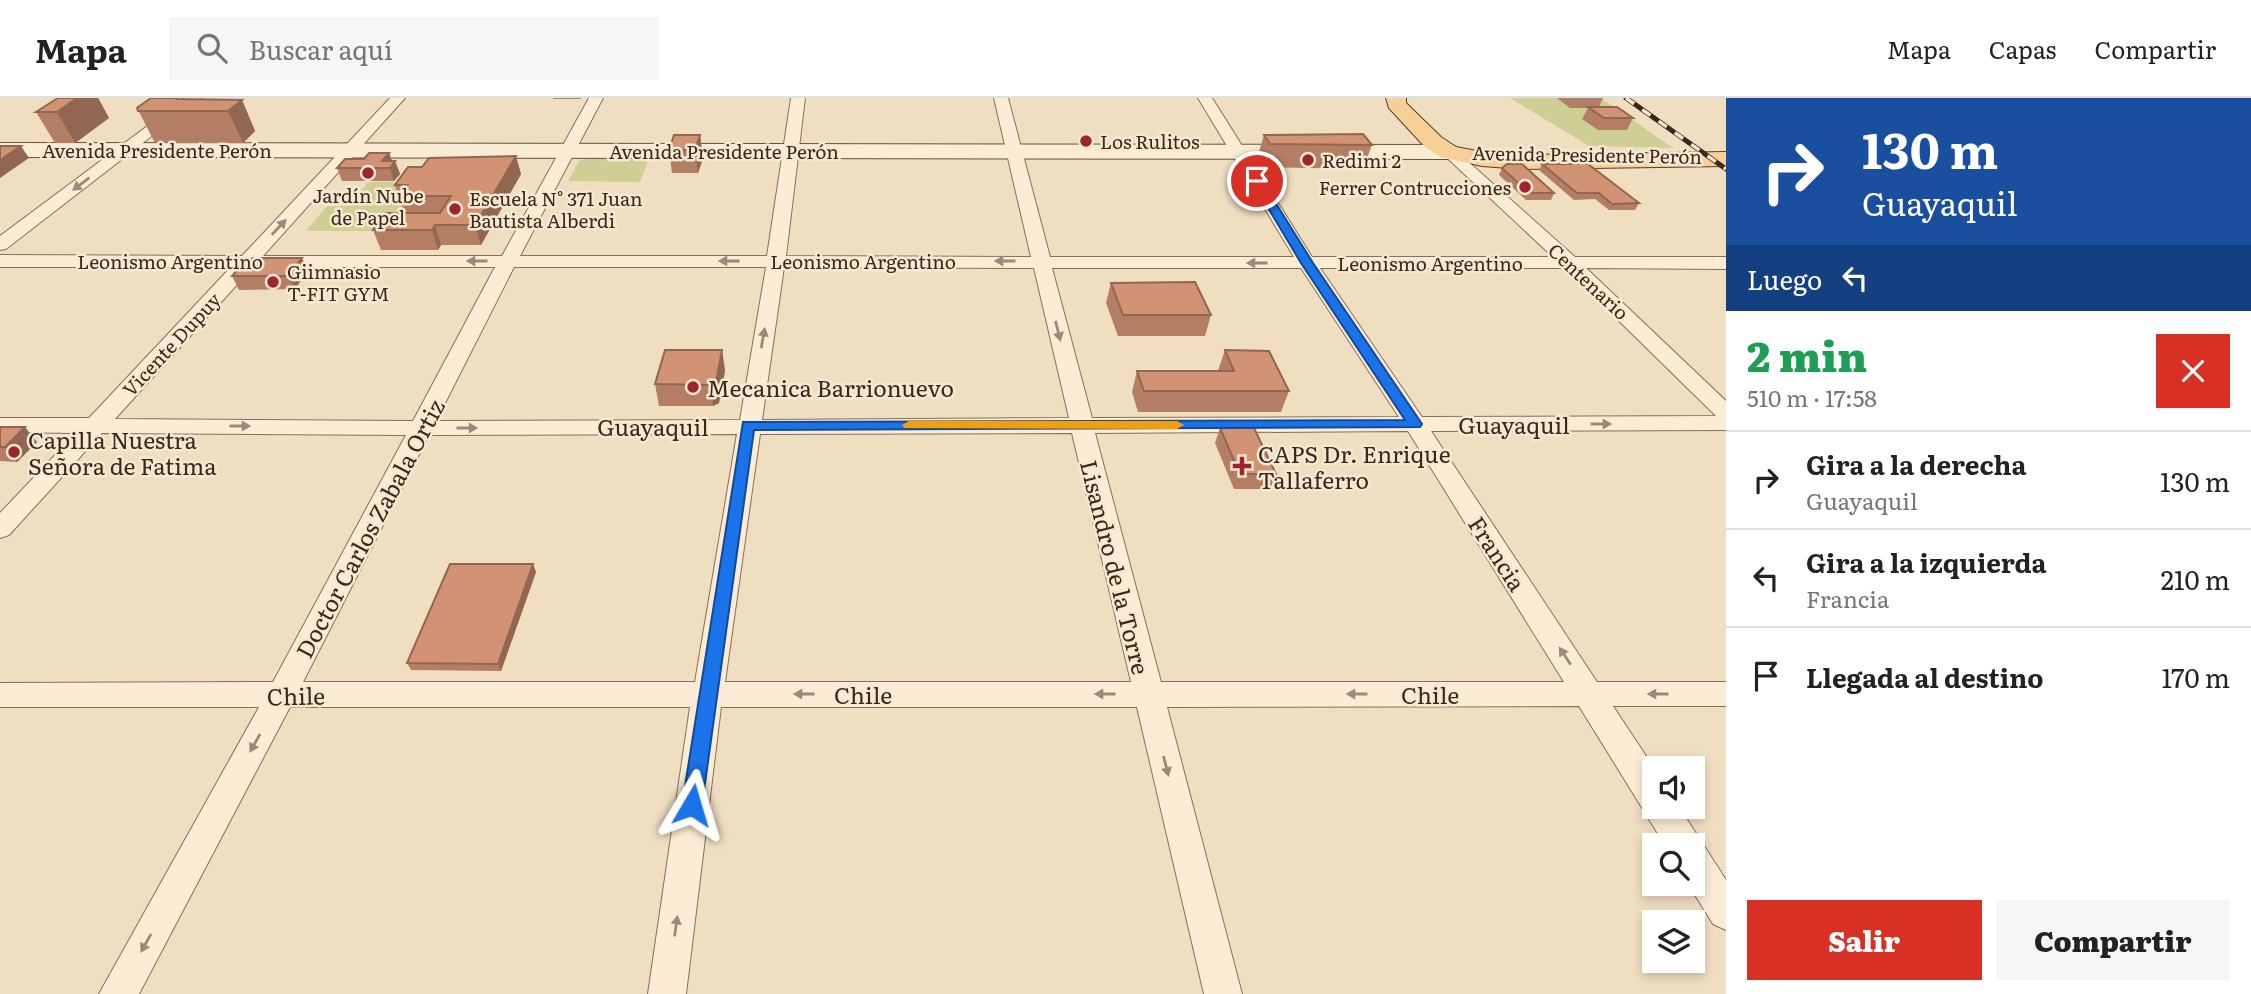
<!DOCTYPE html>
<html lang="es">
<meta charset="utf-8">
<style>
body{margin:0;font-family:Literata,serif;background:#f6f6f6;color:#222;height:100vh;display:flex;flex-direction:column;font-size:26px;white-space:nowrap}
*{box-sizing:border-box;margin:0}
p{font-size:23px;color:#767676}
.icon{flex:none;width:38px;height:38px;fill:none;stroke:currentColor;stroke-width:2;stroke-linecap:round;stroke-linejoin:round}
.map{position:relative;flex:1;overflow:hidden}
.details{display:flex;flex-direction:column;background:#fff;width:525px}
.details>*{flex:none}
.top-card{background:#1a4fa0;color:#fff;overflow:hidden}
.buttons{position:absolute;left:1642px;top:658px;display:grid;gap:14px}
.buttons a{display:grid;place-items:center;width:63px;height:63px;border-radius:0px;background:#fff;box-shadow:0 4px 10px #0003;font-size:35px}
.pin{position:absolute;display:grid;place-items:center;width:60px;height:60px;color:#fff;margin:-30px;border:4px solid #fff;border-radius:50%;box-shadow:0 2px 7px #0007}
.me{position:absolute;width:77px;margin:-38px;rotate:7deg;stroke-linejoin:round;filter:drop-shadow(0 0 5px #0008)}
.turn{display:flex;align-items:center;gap:24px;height:147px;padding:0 21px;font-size:32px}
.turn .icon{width:91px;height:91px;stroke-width:2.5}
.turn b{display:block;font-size:49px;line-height:60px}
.then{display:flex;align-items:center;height:66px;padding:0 21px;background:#0003;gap:14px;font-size:26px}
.round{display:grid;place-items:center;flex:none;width:74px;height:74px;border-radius:0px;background:#f6f6f6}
.summary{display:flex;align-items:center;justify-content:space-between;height:119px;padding:0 21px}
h1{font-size:42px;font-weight:800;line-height:52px;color:#1e9e55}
.action{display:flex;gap:14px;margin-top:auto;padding:14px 21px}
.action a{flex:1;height:80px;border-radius:0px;background:#d93025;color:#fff;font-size:28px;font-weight:800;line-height:80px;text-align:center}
.action a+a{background:#f6f6f6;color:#222}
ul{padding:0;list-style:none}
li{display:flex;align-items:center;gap:21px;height:98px;padding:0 21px;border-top:2px solid #e0e0e0}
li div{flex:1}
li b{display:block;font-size:26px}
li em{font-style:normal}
header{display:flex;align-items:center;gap:42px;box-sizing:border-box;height:98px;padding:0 35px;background:#fff;border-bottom:2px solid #e0e0e0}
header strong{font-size:33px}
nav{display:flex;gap:38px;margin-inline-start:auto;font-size:24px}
.search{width:490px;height:63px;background:#f6f6f6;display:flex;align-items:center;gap:18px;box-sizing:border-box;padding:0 24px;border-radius:0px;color:#767676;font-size:26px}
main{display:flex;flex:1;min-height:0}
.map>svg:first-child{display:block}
.green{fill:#cdcf94}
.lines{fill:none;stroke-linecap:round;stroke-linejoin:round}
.street-casing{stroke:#8b6e57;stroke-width:2}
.secondary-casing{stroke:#6d4f3b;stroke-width:2}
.primary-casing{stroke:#583d2c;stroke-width:2}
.street{fill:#fbecd5;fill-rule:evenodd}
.secondary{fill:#fbecd5;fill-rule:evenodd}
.primary{fill:#f6d096;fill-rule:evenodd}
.rail-casing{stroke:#3a281d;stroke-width:5}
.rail{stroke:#f7e9d1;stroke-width:3.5;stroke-dasharray:10;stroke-linecap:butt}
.wall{fill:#b47e64}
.shaded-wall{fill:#926751}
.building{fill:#d19374;stroke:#926751;stroke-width:2}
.oneway{fill:#9a8a79}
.route{fill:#1a73e8;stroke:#114b97;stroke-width:2}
.slow{fill:#f59e0b}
.poi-dot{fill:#9e242f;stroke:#f7e9d1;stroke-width:2.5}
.labels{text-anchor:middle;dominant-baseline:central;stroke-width:5;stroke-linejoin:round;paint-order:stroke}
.far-poi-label{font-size:19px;fill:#3a281d;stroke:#f7e9d1;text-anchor:start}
.far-street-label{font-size:19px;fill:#3a281d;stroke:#f7e9d1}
.poi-label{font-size:23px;fill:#3a281d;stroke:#f7e9d1;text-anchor:start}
.street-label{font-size:23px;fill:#3a281d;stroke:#f7e9d1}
</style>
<header>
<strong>Mapa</strong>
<div class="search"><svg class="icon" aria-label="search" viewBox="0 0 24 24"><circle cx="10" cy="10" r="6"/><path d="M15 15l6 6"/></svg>Buscar aquí</div>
<nav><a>Mapa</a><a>Capas</a><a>Compartir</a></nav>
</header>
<main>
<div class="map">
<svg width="1726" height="896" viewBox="0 0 1726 896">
<rect width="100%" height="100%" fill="#f0dec1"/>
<g class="green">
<path d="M1510,0H1601L1673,50L1589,48Z"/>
<path d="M589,60H649L640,84L568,83L579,63Z"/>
<path d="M368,84H418L400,107L407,108L389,133H306L327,108H348Z"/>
</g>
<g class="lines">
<defs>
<g id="street">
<path d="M185,0H201L6,151L0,152V138Z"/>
<path d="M390,0H405L263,158H502L589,0H603L520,158H767L791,0H805L786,158L1031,159L994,0H1008L1050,159H1294L1198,0H1212L1312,159H1553L1444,57L1441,54L1444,51H1454L1575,159H1726V171L1586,170L1726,303V332L1431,333L1597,584H1726V608H1613L1654,670V709H1679L1726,782V832L1713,826L1688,786H1692V747H1665L1579,608L1167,609L1242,896H1204L1137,609H721L686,896H648L690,609H290L139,896H99L259,609H0V585L273,584L406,337L102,335L9,437L0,440V415L76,335L0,334V320H89L231,169H0V157L242,158ZM253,169H495L413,323L115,321ZM514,169H766L740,322L436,323ZM784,169L1034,170L1069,320L762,322ZM1052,170H1301L1399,319L1092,320ZM1320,170H1565L1716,318L1422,319ZM1408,333L1564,584H1161L1095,335ZM1072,335L1131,584H725L760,336ZM737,336L695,584H303L429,337Z"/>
</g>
<path id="secondary" d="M0,45L1449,47L1457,49L1460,54L1457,59L1449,61L0,59Z"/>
<path id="primary" d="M1386,0H1406V5L1441,39L1456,49L1482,54L1522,57L1726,54V68L1522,71L1482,68L1441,59L1425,49L1389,10Z"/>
</defs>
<use href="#street" class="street-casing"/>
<use href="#secondary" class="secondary-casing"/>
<use href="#primary" class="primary-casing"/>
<use href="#street" class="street"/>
<use href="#secondary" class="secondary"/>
<use href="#primary" class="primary"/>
<defs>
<path id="rail" d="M1626,0L1726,71"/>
</defs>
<use href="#rail" class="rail-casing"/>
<use href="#rail" class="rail"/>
</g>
<g class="wall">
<path d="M58,0H98L109,20L75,45H55L36,14Z"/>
<rect x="553" y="0" width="28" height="1"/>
<path d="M1557,0H1603L1599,9L1633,20L1627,32H1598L1582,21L1588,10H1570Z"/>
<path d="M186,1L242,2L255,33L243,45H155L137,10Z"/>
<path d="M700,37L703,60L698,75H672L669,52Z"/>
<path d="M1264,37L1372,47L1363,71L1263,69L1257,61Z"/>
<path d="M389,55L392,63H395L400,76L394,83H342L337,70Z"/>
<path d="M1542,66L1639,105L1635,112H1609L1595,101L1574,102L1539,72Z"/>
<path d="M1502,70L1554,95L1551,102H1526L1499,77Z"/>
<path d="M521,76L481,147H441L438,152H381L373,132L404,115L395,87Z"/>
<path d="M308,173L295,191L239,192L232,178Z"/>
<path d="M1111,185L1211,217L1205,238H1118L1106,205Z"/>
<path d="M722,252L725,273L719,305L713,308H659L655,286Z"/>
<path d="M1225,252L1289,293L1281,314H1138L1132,294L1137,273H1218Z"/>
<path d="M0,329L37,344L17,364L0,363Z"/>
<path d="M1220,330L1276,376L1270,391H1234L1215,345Z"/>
<path d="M536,474L501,573L411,572L407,565Z"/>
</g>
<g class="shaded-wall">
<path d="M77,0H98L109,20L75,45L57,14Z"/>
<path d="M242,2L255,33L243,45L228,13Z"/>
<path d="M700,37L703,60L698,75L695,52Z"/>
<path d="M21,48L29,60L0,80V62Z"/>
<path d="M389,55L393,66L395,63L400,76L394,83L390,70L382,63Z"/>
<path d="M516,58L521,76L481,147L475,127Z"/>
<path d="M435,127L441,147L438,152L432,132Z"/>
<path d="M302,160L308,173L295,191L288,178Z"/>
<path d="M722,252L725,273L719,305L713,308L711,287Z"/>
<path d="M25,329L37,344L17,364L5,349Z"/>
<path d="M533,466L536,474L501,573L498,566Z"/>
</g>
<g class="building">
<path d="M58,0H77L57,14H36Z"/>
<path d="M151,0H178L176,1L242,2L228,13H138L137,10Z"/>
<path d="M1588,9H1617L1633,20H1604Z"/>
<path d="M1363,36L1372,47L1270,46L1264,37Z"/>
<path d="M674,37H700L695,52H669Z"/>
<path d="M0,48H21L0,62Z"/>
<path d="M369,55H389L382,63H395L390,70H337L345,61H364Z"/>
<path d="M516,58L475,127H435L432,132H373L386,115H440L451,98H398L407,87H395L408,69H422L429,60Z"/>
<path d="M1507,66H1522L1554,95H1529L1502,70Z"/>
<path d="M1542,66H1588L1639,105L1612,106L1599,95H1577Z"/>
<path d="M253,160H302L288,178H232L244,164Z"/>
<path d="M1195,184L1211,217H1123L1111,185Z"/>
<path d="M665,252H722L716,284L711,287L655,286Z"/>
<path d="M1225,252L1269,253L1289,293H1144L1137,273H1234Z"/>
<path d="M0,329H25L5,349H0Z"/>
<path d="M1220,330H1254L1276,376H1240Z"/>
<path d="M450,466H533L498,566L407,565Z"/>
</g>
<defs><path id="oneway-solid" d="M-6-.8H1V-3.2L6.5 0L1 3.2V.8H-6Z" transform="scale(1.75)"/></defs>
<g class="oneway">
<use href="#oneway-solid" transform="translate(81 86) rotate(143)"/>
<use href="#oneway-solid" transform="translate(279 129) rotate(-47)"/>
<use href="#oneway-solid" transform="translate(477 163) rotate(180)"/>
<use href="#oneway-solid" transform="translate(729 163) rotate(-180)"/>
<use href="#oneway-solid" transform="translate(1005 163) rotate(-180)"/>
<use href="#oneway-solid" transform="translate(1257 165) rotate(-180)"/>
<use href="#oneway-solid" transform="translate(1058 233) rotate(76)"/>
<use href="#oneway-solid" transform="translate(763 240) rotate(-80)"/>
<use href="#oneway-solid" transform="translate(1601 326)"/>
<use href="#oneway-solid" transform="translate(240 328)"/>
<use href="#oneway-solid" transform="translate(467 330)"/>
<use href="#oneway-solid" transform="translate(1565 558) rotate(-123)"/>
<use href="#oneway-solid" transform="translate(804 596) rotate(180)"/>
<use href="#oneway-solid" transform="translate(1105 596) rotate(180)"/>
<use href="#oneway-solid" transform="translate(1357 596) rotate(-180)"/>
<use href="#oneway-solid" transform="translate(1658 596) rotate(180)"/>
<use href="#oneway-solid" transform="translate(255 645) rotate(119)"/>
<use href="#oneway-solid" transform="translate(1166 668) rotate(76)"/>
<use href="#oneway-solid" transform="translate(676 828) rotate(-82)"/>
<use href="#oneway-solid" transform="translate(146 845) rotate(119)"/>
</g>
<path class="route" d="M1257,80L1262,83L1313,165L1422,326L1420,329L754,332L702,707L699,713L692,716L685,713L682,707L743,324L1405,322L1301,165L1252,83Z"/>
<path class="slow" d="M909,323H1177L1184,327L1177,331L904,330L902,327Z"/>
<g class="poi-dot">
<circle cx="1086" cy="43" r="7"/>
<circle cx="1308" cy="62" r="7"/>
<circle cx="368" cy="75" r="7"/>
<circle cx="1525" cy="89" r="7"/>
<circle cx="455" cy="111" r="7"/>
<circle cx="273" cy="184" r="7"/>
<circle cx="693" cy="289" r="7"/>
<circle cx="14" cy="354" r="7"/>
<path d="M1238.5 357.5h7v7h7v7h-7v7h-7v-7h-7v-7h7z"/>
</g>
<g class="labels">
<g class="far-poi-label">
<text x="1100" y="43">Los Rulitos</text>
<text x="1322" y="62">Redimi 2</text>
<text x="1511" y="89" text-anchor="end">Ferrer Contrucciones</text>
<text x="368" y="97" text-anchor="middle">Jardín Nube<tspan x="368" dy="22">de Papel</tspan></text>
<text x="469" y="100">Escuela N° 371 Juan<tspan x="469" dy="22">Bautista Alberdi</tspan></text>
<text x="287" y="173">Giimnasio<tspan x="287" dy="22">T-FIT GYM</tspan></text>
</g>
<g class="far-street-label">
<text x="157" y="52">Avenida Presidente Perón</text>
<text x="724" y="53">Avenida Presidente Perón</text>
<text transform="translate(1587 56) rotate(1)">Avenida Presidente Perón</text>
<text x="170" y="163">Leonismo Argentino</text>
<text x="863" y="163">Leonismo Argentino</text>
<text x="1430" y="165">Leonismo Argentino</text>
<text transform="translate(1589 183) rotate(43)">Centenario</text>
<text transform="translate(171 246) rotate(-47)">Vicente Dupuy</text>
</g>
<g class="poi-label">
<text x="707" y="289">Mecanica Barrionuevo</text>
<text x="28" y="341">Capilla Nuestra<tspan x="28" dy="26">Señora de Fatima</tspan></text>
<text x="1258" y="355">CAPS Dr. Enrique<tspan x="1258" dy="26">Tallaferro</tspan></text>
</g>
<g class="street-label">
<text x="1514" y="326">Guayaquil</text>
<text x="653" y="328">Guayaquil</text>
<text transform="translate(369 430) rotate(-62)">Doctor Carlos Zabala Ortiz</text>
<text transform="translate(1498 455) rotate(57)">Francia</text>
<text transform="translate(1116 469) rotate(76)">Lisandro de la Torre</text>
<text x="863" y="596">Chile</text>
<text x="1430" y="596">Chile</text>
<text transform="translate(296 597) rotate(-1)">Chile</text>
</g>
</g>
</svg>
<div class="buttons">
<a><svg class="icon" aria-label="sound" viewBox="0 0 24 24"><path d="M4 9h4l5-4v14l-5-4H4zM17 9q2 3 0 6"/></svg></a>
<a><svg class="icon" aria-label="search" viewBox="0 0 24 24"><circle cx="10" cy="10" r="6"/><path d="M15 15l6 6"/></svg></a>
<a><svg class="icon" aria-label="layers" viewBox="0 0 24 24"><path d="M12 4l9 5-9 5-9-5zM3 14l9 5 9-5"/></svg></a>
</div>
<div class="pin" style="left:1257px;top:83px;background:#d93025"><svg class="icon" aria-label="arrive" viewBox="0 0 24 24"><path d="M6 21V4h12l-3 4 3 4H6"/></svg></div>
<svg class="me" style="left:692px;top:707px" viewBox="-20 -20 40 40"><path d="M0-17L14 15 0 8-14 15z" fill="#1a73e8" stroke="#fff" stroke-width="4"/></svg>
</div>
<section class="details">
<div class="top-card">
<div class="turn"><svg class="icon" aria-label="right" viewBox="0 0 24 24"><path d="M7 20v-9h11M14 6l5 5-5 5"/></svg><div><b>130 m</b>Guayaquil</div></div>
<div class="then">Luego<svg class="icon" aria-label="left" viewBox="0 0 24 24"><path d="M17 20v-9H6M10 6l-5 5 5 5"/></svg></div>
</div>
<div class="summary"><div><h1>2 min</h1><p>510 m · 17:58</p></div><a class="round" style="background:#d93025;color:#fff"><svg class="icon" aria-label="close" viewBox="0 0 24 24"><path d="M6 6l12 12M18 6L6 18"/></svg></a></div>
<ul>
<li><svg class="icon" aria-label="right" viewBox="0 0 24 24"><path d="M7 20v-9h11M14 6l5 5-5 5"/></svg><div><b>Gira a la derecha</b><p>Guayaquil</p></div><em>130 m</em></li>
<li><svg class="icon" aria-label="left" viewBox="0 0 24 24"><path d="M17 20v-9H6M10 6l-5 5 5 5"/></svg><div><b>Gira a la izquierda</b><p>Francia</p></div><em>210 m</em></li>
<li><svg class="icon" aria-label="arrive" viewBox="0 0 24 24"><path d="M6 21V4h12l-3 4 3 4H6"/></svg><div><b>Llegada al destino</b></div><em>170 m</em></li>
</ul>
<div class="action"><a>Salir</a><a>Compartir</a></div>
</section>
</main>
